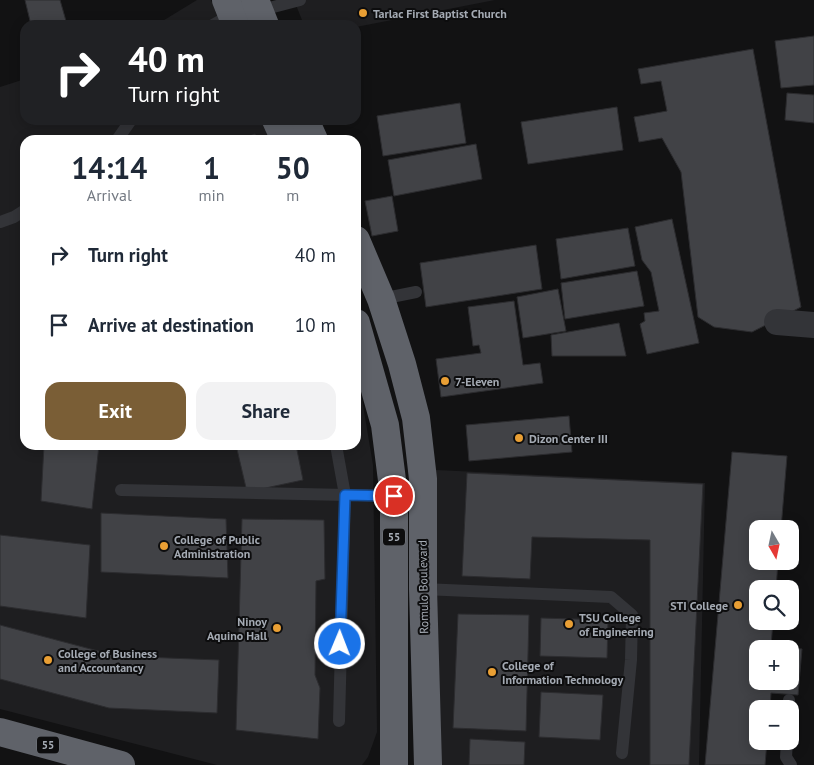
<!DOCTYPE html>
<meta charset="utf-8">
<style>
body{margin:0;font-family:"PT Sans",sans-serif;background:#f2f2f3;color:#1f2937;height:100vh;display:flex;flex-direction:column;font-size:19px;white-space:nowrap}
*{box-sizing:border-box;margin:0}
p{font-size:16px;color:#747a83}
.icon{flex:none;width:28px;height:28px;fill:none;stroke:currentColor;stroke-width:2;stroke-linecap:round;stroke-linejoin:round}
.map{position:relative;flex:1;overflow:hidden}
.details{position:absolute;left:20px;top:135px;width:341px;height:315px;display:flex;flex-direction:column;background:#fff;border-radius:15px;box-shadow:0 2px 12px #0003}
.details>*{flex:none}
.guide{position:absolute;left:20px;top:20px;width:341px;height:105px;border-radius:15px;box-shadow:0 2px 12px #0003;background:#202124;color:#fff;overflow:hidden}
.needle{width:32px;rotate:171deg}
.buttons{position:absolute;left:749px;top:520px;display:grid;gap:10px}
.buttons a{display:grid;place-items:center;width:50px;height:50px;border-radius:10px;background:#fff;box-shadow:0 2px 12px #0003;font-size:25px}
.pin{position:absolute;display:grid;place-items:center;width:42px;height:42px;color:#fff;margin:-21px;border:2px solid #fff;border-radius:50%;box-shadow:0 1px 5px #0007}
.me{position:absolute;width:55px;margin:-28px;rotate:1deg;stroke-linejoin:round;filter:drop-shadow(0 0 4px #0008)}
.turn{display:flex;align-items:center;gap:18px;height:105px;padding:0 25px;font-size:22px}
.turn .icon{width:65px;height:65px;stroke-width:2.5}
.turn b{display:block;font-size:35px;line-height:42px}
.eta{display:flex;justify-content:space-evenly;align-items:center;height:85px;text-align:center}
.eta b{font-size:30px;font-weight:600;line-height:35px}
.button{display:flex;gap:10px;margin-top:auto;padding:10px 25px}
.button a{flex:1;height:58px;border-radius:15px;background:#7a5e36;color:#fff;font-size:20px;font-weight:600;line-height:58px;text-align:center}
.button a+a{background:#f2f2f3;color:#1f2937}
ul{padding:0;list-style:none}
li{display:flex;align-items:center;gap:15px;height:70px;padding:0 25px}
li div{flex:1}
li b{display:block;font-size:19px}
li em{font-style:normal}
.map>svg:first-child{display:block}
.built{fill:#1e1e20}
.building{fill:#414246;stroke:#2c2c2f;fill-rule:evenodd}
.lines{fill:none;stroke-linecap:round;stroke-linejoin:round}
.lane{stroke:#333438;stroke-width:12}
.street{stroke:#333438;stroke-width:26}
.highway{stroke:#5f6269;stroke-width:28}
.route-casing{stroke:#114b97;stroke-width:12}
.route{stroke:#1a73e8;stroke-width:9}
.poi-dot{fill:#e99f34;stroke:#0d0d0e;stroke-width:2}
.labels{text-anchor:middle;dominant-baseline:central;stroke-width:4;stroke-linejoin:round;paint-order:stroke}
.shield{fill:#0d0d0e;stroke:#777b82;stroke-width:1}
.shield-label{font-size:11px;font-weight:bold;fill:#a4aab3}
.poi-label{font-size:12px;font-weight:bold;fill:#a4aab3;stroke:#0d0d0e;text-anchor:start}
.street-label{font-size:12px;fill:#a4aab3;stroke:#0d0d0e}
</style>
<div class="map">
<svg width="814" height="765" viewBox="0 0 814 765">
<rect width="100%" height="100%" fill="#121213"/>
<g class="built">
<path d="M197,0H211L221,25H156Z"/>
<path d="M294,0H495L356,27V25H304Z"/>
<path d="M25,79V120H262L270,140H25V445H356V363L373,465L377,732L368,757L362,765H217L0,709V87Z"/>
<path d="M436,470L705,483L699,765H437Z"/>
</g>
<g class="building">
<path d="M25,0H60L66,21L49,25H31Z"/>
<path d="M814,36V85L781,88L775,41Z"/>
<path d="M753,49L801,307L752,332L714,327L698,317L681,172L662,138L639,142L634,117L667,111L661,81L641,84L638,69Z"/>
<path d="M787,93L814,95V123L785,120Z"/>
<path d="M460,103L466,143L383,156L377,116Z"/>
<path d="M617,107L623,150L528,164L521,122Z"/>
<path d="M255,134L257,140H238Z"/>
<path d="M476,144L482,179L394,196L388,160Z"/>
<path d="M392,196L398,231L372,236L365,201Z"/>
<path d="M672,219L699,343L647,354L640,324L645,321L644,313L659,311L651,272L642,260L635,227Z"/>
<path d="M628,228L635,266L561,279L556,239Z"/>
<path d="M536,245L542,289L426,307L420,263Z"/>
<path d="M637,271L644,306L565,319L561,283Z"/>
<path d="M558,289L566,331L523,338L517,297Z"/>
<path d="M514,301L523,365L540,363L543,383L441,397L436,359L481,353L479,345L473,346L468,307Z"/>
<path d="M619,323L626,356H552L551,335Z"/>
<path d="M569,416L572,452L469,461L466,425Z"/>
<path d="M44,445H99L92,509L41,501Z"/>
<path d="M236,445H296L303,480L247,492Z"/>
<path d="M732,452L787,456L781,529H758V561H778L776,589H758V621H773L771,646L802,649L798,695L771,693L770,709H758V741H767L765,765H705ZM758,649H790V681H758Z"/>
<path d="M467,473L703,484L689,765H650V540L532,537L530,579L462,576Z"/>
<path d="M101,513L226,519L228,578L101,572Z"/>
<path d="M242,519L324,520L325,579L316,581L315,675L320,688L318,739L236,730Z"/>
<path d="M0,535L90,545L86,618L0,606Z"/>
<path d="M458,614L529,615L526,731L453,728Z"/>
<path d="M541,618L608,620L607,658L540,656Z"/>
<path d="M0,625L117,656L219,660L217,713L109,708L0,679Z"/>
<path d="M541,692L603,695L600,740L539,737Z"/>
<path d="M470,739L525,742L524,765H469Z"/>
</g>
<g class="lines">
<g class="lane">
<path d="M258,11L300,0"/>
<path d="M213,25L220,21L236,18"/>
<path d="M117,140L131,120"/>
<path d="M0,222L14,217L25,210"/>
<path d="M381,299L416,292"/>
<path d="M336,445L345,495L339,721"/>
<path d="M121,490L394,496"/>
<path d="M423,589L611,597L632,615L631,660L622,753"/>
<path d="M789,709V700"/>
<path d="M787,741L786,757L791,765"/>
</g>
<path class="street" d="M777,322L814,325"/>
<g class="highway">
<path d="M226,0L236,25"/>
<path d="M255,0L265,25"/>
<path d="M276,120L285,140"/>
<path d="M305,120L314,140"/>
<path d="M356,240L381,299L402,364L416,418L423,479V589L428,765"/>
<path d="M356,323L385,425L394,496V765"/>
<path d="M0,732L121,765"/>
</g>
</g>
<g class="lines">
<defs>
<path id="route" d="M340,644L345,495L394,496"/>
</defs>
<use href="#route" class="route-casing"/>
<use href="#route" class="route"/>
</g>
<g class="poi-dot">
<circle cx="363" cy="13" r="5"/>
<circle cx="445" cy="381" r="5"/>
<circle cx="519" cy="438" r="5"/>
<circle cx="164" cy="546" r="5"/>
<circle cx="738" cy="605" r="5"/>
<circle cx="569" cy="624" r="5"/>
<circle cx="277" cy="628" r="5"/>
<circle cx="48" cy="660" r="5"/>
<circle cx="492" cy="672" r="5"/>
</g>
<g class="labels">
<g class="shield">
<rect x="383" y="528.5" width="22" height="17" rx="4"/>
<rect x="37" y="736.5" width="22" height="17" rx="4"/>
</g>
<g class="shield-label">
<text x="394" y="537">55</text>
<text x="48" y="745">55</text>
</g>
<g class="poi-label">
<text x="373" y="13">Tarlac First Baptist Church</text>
<text x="455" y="381">7-Eleven</text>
<text x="529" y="438">Dizon Center III</text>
<text x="174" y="539">College of Public<tspan x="174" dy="14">Administration</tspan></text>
<text x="728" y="605" text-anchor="end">STI College</text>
<text x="579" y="617">TSU College<tspan x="579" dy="14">of Engineering</tspan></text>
<text x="267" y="621" text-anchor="end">Ninoy<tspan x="267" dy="14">Aquino Hall</tspan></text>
<text x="58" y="653">College of Business<tspan x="58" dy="14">and Accountancy</tspan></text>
<text x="502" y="665">College of<tspan x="502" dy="14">Information Technology</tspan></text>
</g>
<g class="street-label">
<text transform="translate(423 587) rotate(-91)">Romulo Boulevard</text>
</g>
</g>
</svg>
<div class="buttons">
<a><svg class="needle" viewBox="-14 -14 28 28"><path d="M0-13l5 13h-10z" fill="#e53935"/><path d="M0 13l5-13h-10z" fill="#747a83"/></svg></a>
<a><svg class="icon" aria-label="search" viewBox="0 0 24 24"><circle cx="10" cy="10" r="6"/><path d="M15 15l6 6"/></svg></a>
<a>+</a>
<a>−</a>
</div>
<div class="pin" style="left:394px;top:496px;background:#d93025"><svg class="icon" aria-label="arrive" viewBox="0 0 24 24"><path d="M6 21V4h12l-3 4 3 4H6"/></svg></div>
<svg class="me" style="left:340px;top:644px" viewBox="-20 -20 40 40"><circle r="17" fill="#1a73e8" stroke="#fff" stroke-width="3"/><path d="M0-11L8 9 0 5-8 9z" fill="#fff"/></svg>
<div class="guide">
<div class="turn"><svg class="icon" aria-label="right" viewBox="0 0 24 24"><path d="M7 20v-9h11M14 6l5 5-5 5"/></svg><div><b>40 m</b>Turn right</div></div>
</div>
<section class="details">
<div class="eta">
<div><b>14:14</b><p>Arrival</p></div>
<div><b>1</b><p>min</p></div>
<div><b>50</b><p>m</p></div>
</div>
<ul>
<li><svg class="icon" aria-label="right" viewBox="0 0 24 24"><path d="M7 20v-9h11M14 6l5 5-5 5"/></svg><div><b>Turn right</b></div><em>40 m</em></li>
<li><svg class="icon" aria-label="arrive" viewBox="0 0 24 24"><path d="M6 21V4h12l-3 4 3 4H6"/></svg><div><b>Arrive at destination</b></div><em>10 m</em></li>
</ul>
<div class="button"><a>Exit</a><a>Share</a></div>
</section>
</div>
